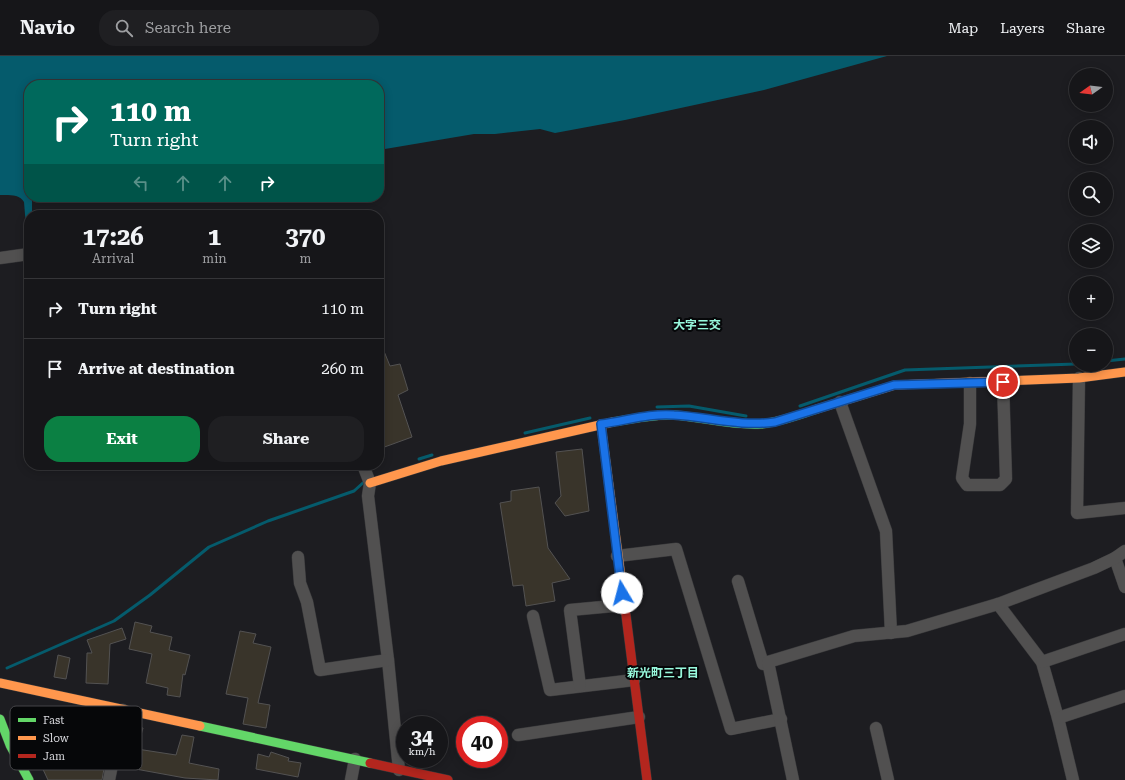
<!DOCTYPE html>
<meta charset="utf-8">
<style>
body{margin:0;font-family:"Roboto Serif","Noto Sans JP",serif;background:#1f1f22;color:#f1f3f6;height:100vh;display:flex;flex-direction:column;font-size:15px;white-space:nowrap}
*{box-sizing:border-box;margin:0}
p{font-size:13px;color:#9e9fa2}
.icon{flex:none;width:22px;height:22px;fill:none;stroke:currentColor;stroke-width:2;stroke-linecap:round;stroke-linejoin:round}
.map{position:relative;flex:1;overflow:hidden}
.details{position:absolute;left:24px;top:154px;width:360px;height:260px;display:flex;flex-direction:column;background:#161619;border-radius:16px;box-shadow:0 2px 10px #0003,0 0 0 1px #353538}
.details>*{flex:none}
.guide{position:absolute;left:24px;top:24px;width:360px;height:122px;border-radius:16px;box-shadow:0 2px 10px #0003,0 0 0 1px #353538;background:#00695c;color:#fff;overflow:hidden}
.needle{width:26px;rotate:256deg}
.controls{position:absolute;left:1069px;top:12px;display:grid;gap:8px}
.controls a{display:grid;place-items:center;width:44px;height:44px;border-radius:50%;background:#161619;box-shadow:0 2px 10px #0003,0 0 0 1px #353538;font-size:20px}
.speed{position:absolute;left:396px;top:660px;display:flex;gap:8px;font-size:20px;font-weight:700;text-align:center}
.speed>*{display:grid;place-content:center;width:52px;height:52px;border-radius:50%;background:#161619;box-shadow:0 2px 10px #0003,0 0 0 1px #353538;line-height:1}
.speed small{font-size:10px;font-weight:400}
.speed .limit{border:6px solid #d22;background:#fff;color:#111}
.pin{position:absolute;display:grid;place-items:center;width:34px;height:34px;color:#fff;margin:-17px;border:2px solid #fff;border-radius:50%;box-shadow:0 1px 4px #0007}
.me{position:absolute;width:44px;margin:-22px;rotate:352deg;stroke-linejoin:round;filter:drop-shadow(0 0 3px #0008)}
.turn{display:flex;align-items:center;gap:14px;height:84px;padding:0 20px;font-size:18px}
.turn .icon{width:52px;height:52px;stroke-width:2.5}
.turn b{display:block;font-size:28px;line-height:34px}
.lanes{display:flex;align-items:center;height:38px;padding:0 20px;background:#0003;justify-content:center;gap:20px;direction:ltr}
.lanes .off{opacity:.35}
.eta{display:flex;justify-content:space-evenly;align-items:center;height:68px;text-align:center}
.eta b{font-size:24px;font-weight:700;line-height:28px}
.action{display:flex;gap:8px;margin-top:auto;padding:8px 20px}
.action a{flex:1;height:46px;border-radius:16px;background:#0b8043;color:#fff;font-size:16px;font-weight:700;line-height:46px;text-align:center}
.action a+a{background:#1f1f22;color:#f1f3f6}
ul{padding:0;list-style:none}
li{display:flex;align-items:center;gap:12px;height:60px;padding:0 20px;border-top:1px solid #353538}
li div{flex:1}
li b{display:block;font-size:15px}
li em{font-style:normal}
header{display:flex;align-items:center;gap:24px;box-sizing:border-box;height:56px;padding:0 20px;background:#161619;border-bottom:1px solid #353538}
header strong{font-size:19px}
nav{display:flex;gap:22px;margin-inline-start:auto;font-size:14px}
.search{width:280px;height:36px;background:#1f1f22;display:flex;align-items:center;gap:10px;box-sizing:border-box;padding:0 14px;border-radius:16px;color:#9e9fa2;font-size:15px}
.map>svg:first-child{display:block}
.water{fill:#055b6c}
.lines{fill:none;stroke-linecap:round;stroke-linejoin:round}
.stream{stroke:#055b6c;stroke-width:3}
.building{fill:#39342a;stroke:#535252}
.street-casing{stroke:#38383a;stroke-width:13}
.fast-casing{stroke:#38383a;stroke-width:10}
.slow-casing{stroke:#38383a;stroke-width:10}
.jam-casing{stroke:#38383a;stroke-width:10}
.street{stroke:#515050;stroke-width:12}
.fast{stroke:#63d668;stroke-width:9}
.slow{stroke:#ff974d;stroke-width:9}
.jam{stroke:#b3261e;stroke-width:9}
.route-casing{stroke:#114b97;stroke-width:10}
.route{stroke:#1a73e8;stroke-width:7}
.labels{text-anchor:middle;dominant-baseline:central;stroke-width:4;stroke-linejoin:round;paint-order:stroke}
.neighbourhood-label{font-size:12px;font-weight:bold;fill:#97f8dc;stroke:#060709}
.key{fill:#060709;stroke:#454548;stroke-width:1}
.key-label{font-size:11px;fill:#d7d7dc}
</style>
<header>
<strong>Navio</strong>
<div class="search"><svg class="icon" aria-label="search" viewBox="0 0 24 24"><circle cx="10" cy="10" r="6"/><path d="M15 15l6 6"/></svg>Search here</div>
<nav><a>Map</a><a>Layers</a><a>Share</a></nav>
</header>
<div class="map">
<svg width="1125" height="724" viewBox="0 0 1125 724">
<rect width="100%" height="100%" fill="#1d1d21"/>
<path class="water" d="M0,0H887L764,34L625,64L555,77L540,73L495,78H474L379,94V29H29V141H32V159H29V184L27,183L24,146C20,138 8,139 0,139Z"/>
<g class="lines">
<g class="stream">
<path d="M1106,305L1125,303"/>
<path d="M800,350L905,314L1076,308"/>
<path d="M657,351L689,350L746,360"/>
<path d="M525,377L590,362"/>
<path d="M419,403L432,399"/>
<path d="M7,612L114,565L150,539L209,491L268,465L354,435L364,426"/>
</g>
</g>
<g class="building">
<path d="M379,283L390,310L400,308L408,334L398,339L412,381L379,393Z"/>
<path d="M582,393L589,455L565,460L555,447L561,440L556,396Z"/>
<path d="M539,431L548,492L570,523L552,527L555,545L526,550L523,529L513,530L500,447L511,445V435Z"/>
<path d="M135,566L152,570L150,576L172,581L169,594L190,599L185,619L183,618L180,641L167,639L168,632L146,627L152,598L129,593Z"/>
<path d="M122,572L126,583L110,588L108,628L86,627L87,597H92L87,584Z"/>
<path d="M240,575L256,578L253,587L271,591L258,647L270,649L266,672L243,668L248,642L226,638Z"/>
<path d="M58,599L70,602L66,623L54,621Z"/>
<path d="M91,668L111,673L102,724H48L40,707L58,681L87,687Z"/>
<path d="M128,670L143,672L137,693L176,699L182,679L194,681L189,707L219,713L218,724L185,722L119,710Z"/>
<path d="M271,696L289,702L288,705L301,707L298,721L256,713L258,698L269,701Z"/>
</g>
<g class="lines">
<defs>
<g id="street">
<path d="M0,202L29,198"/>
<path d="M1079,322L1077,457L1125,452"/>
<path d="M970,327V368L962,422L967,429H1000L1006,423L1003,326"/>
<path d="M840,346L886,475L891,577"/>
<path d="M363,409L370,427L368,440L388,604L399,714"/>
<path d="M617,500L676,493L731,673L781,663"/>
<path d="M298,501L300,527L307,546L320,614L388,604"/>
<path d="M1115,502L1125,531"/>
<path d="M738,525L763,608L768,606"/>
<path d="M998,548L1042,606L1058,662L1073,724"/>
<path d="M533,560L550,634L634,624"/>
<path d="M1042,606L1125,578"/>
<path d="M580,630L570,554L624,549"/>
<path d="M1058,662L1125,640"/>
<path d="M876,672L888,724"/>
<path d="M518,679L639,661"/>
<path d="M109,724L123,654"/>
<path d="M351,724L355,703"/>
<path d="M793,724L768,606L854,580L907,575L998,548L1094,512L1115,502L1125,495"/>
</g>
<g id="fast">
<path d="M613,366C633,363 653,358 673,359C702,361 732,370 761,368C780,366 798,359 817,353"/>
<path d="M0,663L10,689L29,724"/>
<path d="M200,670L370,707"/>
</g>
<g id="slow">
<path d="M817,353L895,329L1079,322L1125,316"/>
<path d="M601,368L623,536"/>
<path d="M370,427L441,405L613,366"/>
<path d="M0,627L200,670"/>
</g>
<g id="jam">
<path d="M623,536L647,724"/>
<path d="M370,707L448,724"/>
</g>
</defs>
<use href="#street" class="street-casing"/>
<use href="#fast" class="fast-casing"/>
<use href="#slow" class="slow-casing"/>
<use href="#jam" class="jam-casing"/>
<use href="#street" class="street"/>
<use href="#fast" class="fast"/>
<use href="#slow" class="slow"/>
<use href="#jam" class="jam"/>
</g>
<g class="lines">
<defs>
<path id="route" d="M622,537L601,368C625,365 650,357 674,359C708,361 741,371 775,366L894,329L1003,326"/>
</defs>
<use href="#route" class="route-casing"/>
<use href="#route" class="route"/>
</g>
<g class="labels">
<g class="neighbourhood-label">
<text x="697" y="269">大字三交</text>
<text x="663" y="617">新光町三丁目</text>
</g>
</g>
<rect x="10" y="650" width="132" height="64" rx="6" class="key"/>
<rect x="18" y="662" width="18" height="4" fill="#63d668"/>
<rect x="18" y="680" width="18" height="4" fill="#ff974d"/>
<rect x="18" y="698" width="18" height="4" fill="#b3261e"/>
<g class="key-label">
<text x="43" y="668">Fast</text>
<text x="43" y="686">Slow</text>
<text x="43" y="704">Jam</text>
</g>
</svg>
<div class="controls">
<a><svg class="needle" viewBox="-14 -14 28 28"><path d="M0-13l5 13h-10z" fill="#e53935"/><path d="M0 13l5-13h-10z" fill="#9e9fa2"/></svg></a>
<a><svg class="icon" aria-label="sound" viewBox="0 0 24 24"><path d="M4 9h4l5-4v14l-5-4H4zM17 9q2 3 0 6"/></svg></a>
<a><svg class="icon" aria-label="search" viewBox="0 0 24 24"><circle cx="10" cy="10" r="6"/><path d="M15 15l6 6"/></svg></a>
<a><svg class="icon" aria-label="layers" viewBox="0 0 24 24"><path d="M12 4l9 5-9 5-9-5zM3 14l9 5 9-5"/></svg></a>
<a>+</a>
<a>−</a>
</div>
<div class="speed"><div>34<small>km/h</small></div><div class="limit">40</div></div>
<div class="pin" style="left:1003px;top:326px;background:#d93025"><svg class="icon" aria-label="arrive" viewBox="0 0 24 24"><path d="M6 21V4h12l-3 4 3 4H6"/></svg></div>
<svg class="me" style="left:622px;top:537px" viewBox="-20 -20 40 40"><circle r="19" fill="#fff"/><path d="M0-13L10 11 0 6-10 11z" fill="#1a73e8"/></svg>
<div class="guide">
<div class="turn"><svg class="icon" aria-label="right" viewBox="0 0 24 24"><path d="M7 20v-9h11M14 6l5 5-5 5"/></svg><div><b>110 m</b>Turn right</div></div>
<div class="lanes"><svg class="icon off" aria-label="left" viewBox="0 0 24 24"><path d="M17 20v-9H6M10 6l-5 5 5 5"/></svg><svg class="icon off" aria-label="ahead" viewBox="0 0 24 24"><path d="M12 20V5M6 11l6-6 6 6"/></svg><svg class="icon off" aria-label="ahead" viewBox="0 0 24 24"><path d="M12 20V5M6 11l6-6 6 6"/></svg><svg class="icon" aria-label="right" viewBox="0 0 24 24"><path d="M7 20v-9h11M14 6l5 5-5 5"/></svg></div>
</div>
<section class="details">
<div class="eta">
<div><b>17:26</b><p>Arrival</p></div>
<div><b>1</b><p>min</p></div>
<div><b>370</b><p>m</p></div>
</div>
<ul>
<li><svg class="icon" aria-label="right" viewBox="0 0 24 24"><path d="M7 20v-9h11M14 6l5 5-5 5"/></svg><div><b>Turn right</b></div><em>110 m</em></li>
<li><svg class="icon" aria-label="arrive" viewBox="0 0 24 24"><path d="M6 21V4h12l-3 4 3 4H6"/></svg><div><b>Arrive at destination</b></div><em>260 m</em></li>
</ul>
<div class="action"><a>Exit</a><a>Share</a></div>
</section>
</div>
